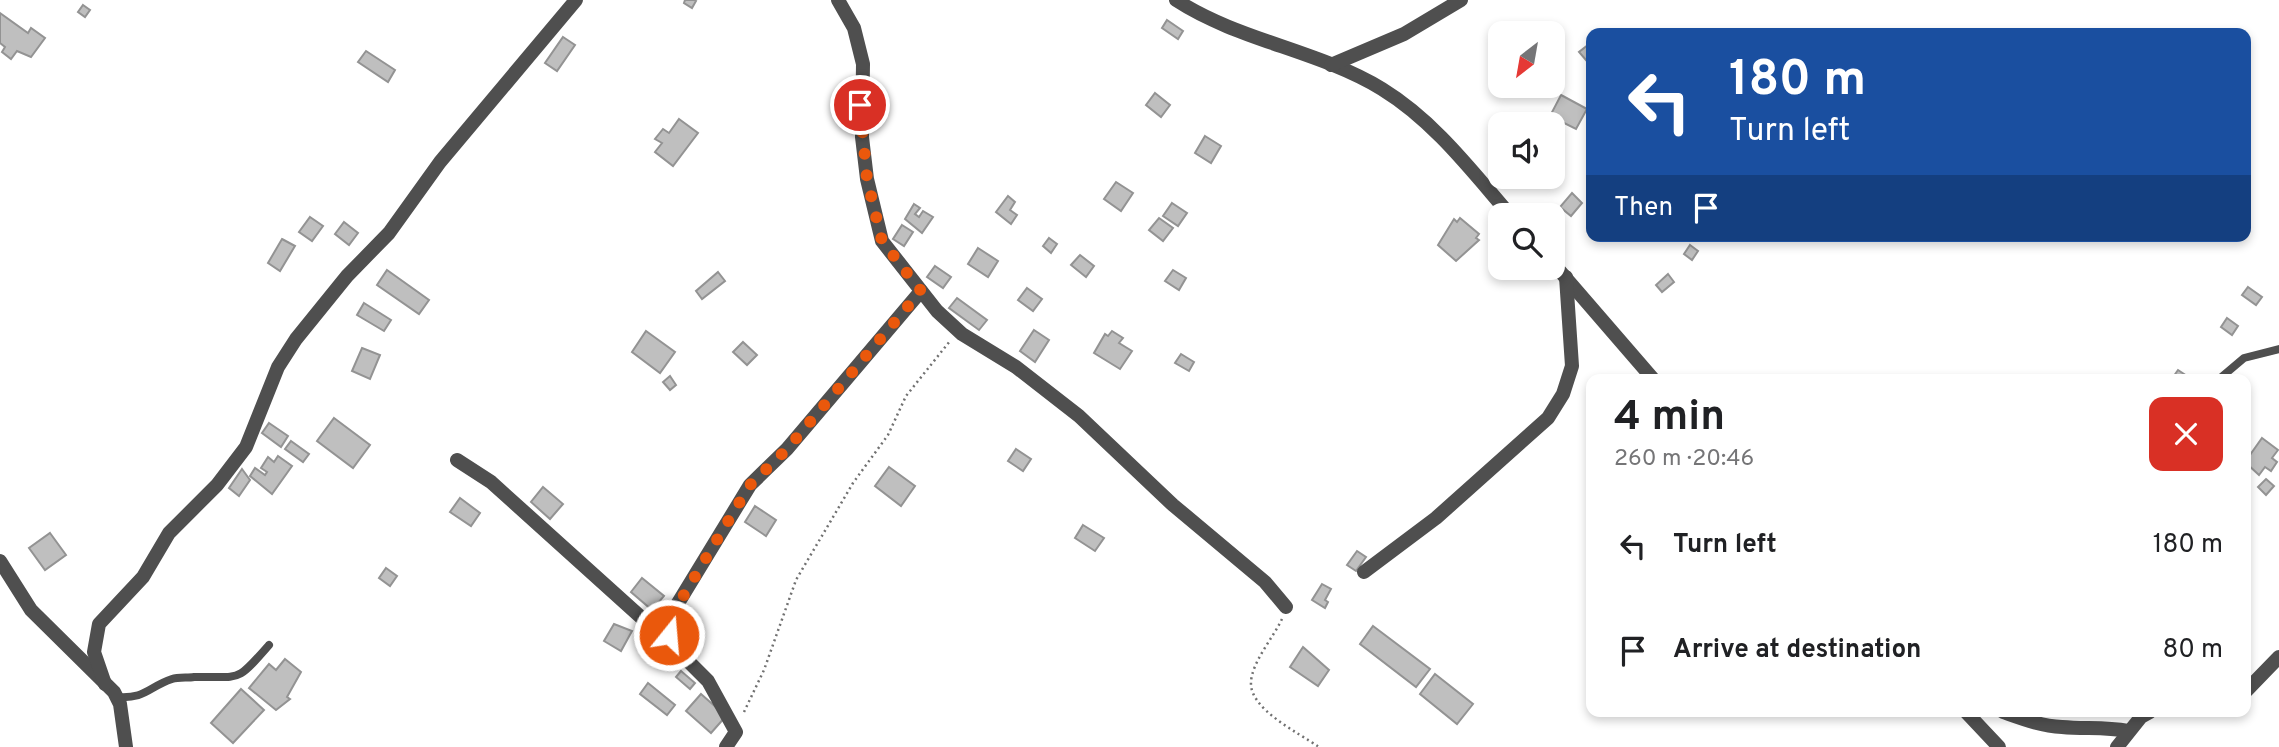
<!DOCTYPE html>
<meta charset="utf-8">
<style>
body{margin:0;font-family:Overpass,sans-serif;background:#f6f6f6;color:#202124;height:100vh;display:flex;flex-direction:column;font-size:26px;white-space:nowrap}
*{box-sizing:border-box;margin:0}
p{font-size:23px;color:#757577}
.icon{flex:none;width:38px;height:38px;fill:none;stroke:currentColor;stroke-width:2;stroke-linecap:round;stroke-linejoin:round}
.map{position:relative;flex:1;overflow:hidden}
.side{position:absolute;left:1586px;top:374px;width:665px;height:343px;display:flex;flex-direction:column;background:#fff;border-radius:14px;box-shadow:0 4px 10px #0003}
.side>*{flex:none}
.banner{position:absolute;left:1586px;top:28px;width:665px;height:214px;border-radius:14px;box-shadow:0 4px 10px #0003;background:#1a4fa0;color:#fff;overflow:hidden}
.needle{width:46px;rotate:211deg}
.fabs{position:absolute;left:1488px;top:21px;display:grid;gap:14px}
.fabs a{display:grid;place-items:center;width:77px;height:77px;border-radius:14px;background:#fff;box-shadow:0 4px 10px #0003;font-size:35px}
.pin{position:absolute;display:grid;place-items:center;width:60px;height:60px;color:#fff;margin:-30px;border:4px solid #fff;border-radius:50%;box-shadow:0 2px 7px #0007}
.me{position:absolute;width:77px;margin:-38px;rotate:17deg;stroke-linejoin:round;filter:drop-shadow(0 0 5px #0008)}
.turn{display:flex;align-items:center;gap:24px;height:147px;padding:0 28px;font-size:32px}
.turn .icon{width:91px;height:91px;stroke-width:2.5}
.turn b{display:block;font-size:49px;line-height:60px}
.then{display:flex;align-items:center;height:66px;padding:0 28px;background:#0003;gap:14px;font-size:26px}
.round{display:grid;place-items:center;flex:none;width:74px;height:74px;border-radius:14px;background:#f6f6f6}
.headline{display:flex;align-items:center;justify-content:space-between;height:119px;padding:0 28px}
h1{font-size:42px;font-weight:700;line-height:52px}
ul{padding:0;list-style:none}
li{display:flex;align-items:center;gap:21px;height:105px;padding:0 28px}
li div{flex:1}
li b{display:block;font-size:26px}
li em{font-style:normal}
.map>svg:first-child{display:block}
.building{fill:#bfbfbf;stroke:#939393;stroke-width:2}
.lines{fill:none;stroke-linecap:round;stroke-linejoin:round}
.path{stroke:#717171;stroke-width:2.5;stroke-dasharray:2 3.5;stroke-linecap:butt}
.service{stroke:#4f4f4f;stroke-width:8}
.minor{stroke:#4f4f4f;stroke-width:14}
.route{stroke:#ea580c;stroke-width:12;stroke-dasharray:0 21.6}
</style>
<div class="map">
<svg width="2279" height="747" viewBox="0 0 2279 747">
<rect width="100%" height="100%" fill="#fff"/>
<g class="building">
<path d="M685,0H694L696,1L692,8L684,3Z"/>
<path d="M83,5L90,10L85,17L78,12Z"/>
<path d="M0,13L28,33L31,28L45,38L31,57L17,51L11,59L2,52L5,47L0,43Z"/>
<path d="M1167,20L1183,31L1178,39L1162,28Z"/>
<path d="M563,37L575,45L557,71L545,63Z"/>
<path d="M1588,45L1591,56L1586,60L1579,52Z"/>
<path d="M366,51L395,70L388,82L358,62Z"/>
<path d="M1155,93L1170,105L1161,117L1146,105Z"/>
<path d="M1561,95L1587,109L1576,129L1550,116Z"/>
<path d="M679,119L698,133L673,166L655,152L662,143L655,139L663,129L669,133Z"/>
<path d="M1205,136L1221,146L1211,163L1195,153Z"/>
<path d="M1116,182L1133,193L1121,211L1104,199Z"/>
<path d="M1572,193L1582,203L1571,216L1560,207Z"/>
<path d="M1008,196L1015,202L1010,210L1017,215L1011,224L996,212Z"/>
<path d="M1172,203L1187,213L1178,226L1163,216Z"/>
<path d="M914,204L920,208L915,214L919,217L923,211L933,217L922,233L905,219Z"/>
<path d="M310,217L323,226L312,241L299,232Z"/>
<path d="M1159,218L1173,228L1163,241L1149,230Z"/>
<path d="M1460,218L1479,234L1476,238L1479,240L1456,261L1438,245L1454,219L1457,222Z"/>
<path d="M344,222L358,233L349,245L335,234Z"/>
<path d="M902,225L913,232L904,246L893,239Z"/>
<path d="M1049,238L1057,244L1051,253L1043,246Z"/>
<path d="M282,239L295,246L280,271L268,263Z"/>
<path d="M1690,245L1698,251L1692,260L1684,254Z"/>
<path d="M978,248L998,261L988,277L968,264Z"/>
<path d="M1080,255L1094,266L1086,277L1071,265Z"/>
<path d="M935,266L951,277L943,288L927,277Z"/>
<path d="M387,270L429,300L419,314L377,285Z"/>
<path d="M1173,270L1186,278L1179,290L1165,281Z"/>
<path d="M718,272L725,281L702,299L696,291Z"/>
<path d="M1668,274L1674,282L1662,292L1656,285Z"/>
<path d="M2248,287L2262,297L2256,305L2242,295Z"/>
<path d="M1027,288L1042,299L1033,311L1018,300Z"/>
<path d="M957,298L987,320L979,330L949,308Z"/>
<path d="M364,303L391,320L384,331L357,315Z"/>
<path d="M2227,318L2238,326L2232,335L2221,327Z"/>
<path d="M1034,330L1049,340L1035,362L1020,351Z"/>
<path d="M646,331L675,352L660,373L632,352Z"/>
<path d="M1112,331L1123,338L1119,343L1132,351L1120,369L1094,353L1105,334L1108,336Z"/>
<path d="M743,342L757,355L747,365L733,352Z"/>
<path d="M362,348L380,355L370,379L352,371Z"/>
<path d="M1181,354L1194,362L1189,371L1175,363Z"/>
<path d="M2178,370L2193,380H2171Z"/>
<path d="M670,376L676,385L670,390L663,382Z"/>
<path d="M334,418L370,445L353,468L317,441Z"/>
<path d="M269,423L288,436L281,447L262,433Z"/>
<path d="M2262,438L2278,450L2272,458L2277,462L2271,471L2265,467L2259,475L2245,462Z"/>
<path d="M291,441L309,454L303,462L285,449Z"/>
<path d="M1016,449L1031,459L1023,471L1008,461Z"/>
<path d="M278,456L292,466L272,494L250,476L255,468L265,475L267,472L261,468L268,457L274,462Z"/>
<path d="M889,467L915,486L901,506L875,486Z"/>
<path d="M242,469L250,480L239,496L229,488Z"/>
<path d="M2266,479L2274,486L2266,495L2258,487Z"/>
<path d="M543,487L563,504L550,519L531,502Z"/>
<path d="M460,498L480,513L471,526L450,512Z"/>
<path d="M755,506L776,520L766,536L745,522Z"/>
<path d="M1083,525L1104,538L1095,551L1075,538Z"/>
<path d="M50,533L66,555L45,570L29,548Z"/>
<path d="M1357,551L1366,557L1356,571L1347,565Z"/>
<path d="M386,568L397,576L390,586L379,578Z"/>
<path d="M642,578L664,596L652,610L631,592Z"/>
<path d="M1322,584L1331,589L1325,600L1328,602L1325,608L1312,600Z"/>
<path d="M614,624L632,631L621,651L604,641Z"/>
<path d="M1373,626L1430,669L1416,687L1360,644Z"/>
<path d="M1303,647L1329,670L1318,686L1290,667Z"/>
<path d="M285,659L301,672L287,697L290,699L276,710L249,688L269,664L276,670Z"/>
<path d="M681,671L695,683L690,689L676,677Z"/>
<path d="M1435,674L1473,704L1457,724L1420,694Z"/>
<path d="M648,683L675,705L667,715L640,694Z"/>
<path d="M241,689L264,710L233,743L211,723Z"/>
<path d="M701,694L726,716L711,733L686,711Z"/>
</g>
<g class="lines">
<g class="path">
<path d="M1282,619C1273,638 1252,662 1251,682C1249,709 1299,733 1319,747"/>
<path d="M744,712L764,670L796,580L853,483L888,435L906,396L950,341"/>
</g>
<g class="service">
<path d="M2218,380L2244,358L2279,349"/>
<path d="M117,697C146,699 148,687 172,679C178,677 188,678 194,677C242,676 235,684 269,645"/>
</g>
<g class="minor">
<path d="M838,0L854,28L863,64L862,137L867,179L882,241L937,311L962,334L1016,367L1079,416L1173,505L1265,582L1286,607"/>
<path d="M1176,0C1239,41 1318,50 1382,89C1434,121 1471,170 1510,215"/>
<path d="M1331,65L1404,34L1461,0"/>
<path d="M1552,262L1654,380"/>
<path d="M457,460L491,482L674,647"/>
<path d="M0,561L31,610L114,692L120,704L126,747"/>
<path d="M1364,572L1436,518L1548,418L1563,394L1572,366L1566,277"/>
<path d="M105,684L94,652L99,624L143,577L169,533L217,485L246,447L278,367L296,339L347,276L389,233L440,162L576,0"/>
<path d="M2245,692L2279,657"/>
<path d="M1966,712L1999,747"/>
<path d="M2003,712C2023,719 2041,726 2062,727C2085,729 2105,727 2128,731"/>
<path d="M726,747L736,732L708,681L682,655L669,635L672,613L750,485L787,449L921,291"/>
<path d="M2117,747L2141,717L2150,712"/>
</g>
</g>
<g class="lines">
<path class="route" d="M669,635L673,613L750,485L787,449L921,291L882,241L867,179L860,105"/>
</g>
</svg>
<div class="fabs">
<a><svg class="needle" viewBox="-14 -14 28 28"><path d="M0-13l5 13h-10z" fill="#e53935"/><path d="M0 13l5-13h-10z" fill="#757577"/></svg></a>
<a><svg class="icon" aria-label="sound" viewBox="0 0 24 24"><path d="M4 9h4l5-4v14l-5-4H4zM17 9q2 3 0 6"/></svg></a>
<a><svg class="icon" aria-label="search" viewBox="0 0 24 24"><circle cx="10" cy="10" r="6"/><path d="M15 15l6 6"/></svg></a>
</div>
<div class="pin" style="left:860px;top:105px;background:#d93025"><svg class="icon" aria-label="arrive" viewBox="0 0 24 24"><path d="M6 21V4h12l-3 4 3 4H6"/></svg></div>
<svg class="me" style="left:669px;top:635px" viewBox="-20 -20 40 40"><circle r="17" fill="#ea580c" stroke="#fff" stroke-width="3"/><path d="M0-11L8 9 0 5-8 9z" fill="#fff"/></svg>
<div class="banner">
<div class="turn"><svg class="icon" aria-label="left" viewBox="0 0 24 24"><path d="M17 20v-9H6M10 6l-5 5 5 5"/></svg><div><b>180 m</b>Turn left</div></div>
<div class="then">Then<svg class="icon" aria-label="arrive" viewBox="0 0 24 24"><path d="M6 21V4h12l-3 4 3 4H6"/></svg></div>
</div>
<section class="side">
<div class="headline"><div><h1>4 min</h1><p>260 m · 20:46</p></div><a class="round" style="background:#d93025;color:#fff"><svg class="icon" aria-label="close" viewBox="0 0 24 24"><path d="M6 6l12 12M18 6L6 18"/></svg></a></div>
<ul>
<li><svg class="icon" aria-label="left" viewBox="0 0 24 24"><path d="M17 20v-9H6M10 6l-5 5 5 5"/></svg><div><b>Turn left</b></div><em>180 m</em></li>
<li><svg class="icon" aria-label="arrive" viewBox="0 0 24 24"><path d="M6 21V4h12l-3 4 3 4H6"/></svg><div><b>Arrive at destination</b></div><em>80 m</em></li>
</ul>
</section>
</div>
